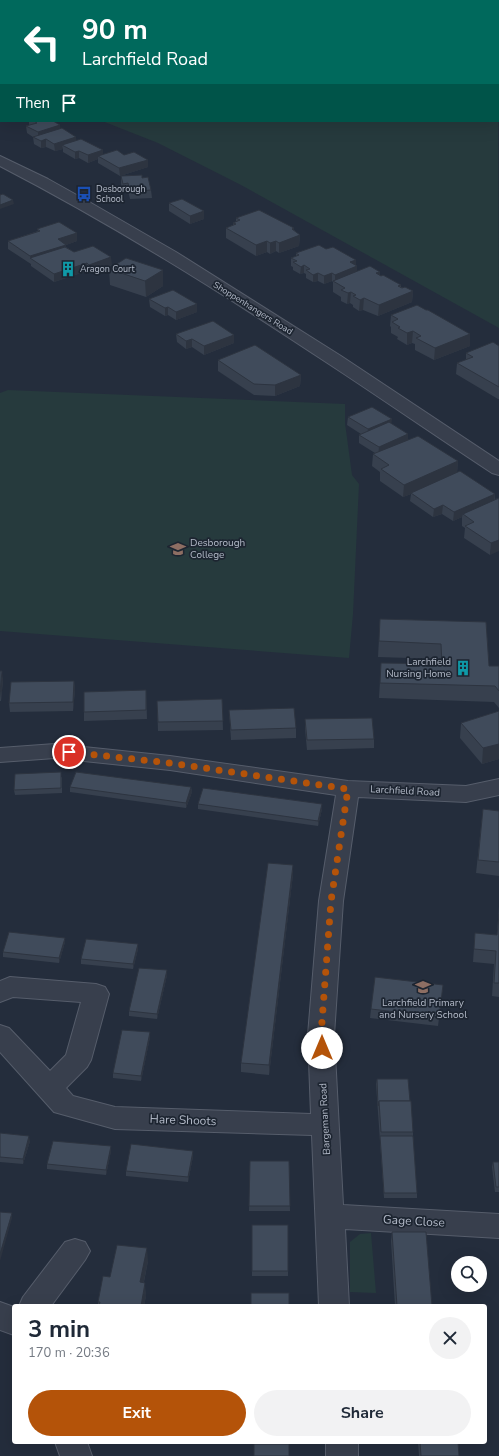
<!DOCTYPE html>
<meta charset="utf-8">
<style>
body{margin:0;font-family:"Nunito Sans",sans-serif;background:#f2f2f3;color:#1f2937;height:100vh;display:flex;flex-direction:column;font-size:15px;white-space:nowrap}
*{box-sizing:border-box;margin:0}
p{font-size:13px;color:#747a83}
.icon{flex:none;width:22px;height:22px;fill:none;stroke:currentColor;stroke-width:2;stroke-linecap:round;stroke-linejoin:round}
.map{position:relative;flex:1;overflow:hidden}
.details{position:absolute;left:12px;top:1304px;width:475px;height:140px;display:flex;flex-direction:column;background:#fff;border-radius:4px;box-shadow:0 4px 16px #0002}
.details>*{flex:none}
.hud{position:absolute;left:0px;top:0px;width:499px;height:122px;box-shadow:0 4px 16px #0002;background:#00695c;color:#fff;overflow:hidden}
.buttons{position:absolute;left:451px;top:1256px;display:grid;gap:8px}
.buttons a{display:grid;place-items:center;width:36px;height:36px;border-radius:50%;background:#fff;box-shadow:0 4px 16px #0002;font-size:20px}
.pin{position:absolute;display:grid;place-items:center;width:34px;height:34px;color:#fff;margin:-17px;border:2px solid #fff;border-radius:50%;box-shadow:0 1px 4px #0007}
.me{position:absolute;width:44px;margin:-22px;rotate:0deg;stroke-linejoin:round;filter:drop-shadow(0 0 3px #0008)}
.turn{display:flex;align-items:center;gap:14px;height:84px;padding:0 16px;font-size:18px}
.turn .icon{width:52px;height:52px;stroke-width:2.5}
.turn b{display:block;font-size:28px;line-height:34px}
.then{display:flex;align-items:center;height:38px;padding:0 16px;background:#0003;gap:8px;font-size:15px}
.round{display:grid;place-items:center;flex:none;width:42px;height:42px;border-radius:21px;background:#f2f2f3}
.head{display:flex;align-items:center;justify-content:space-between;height:68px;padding:0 16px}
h1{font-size:24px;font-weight:700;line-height:30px}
.action{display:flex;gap:8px;margin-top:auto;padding:8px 16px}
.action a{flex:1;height:46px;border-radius:24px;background:#b45309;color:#fff;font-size:16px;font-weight:700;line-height:46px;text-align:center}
.action a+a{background:#f2f2f3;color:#1f2937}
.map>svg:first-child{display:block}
.green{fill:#263a3d}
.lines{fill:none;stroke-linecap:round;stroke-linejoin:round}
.minor-casing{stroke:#565d6b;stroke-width:2}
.minor{fill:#383f4d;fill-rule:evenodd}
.wall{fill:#37404e}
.shaded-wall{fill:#2d3440}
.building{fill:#404b5b;stroke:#2d3440}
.route{stroke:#b45309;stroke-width:7;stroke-dasharray:0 12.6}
.labels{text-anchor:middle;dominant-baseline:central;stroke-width:3.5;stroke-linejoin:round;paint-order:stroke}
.far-poi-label{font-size:9px;fill:#b3bac8;stroke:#1d2531;text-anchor:start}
.far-street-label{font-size:9px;fill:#b3bac8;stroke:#1d2531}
.poi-label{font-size:10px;fill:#b3bac8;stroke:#1d2531;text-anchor:start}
.street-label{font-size:10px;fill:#b3bac8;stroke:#1d2531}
.near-street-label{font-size:12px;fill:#b3bac8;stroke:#1d2531}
</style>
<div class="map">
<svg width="499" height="1456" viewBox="0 0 499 1456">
<rect width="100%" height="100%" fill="#242d3c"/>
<g class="green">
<path d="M0,0H199L202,1H1V92Z"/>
<path d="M498,48L499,328L241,185L158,143L102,121H498Z"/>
<path d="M8,390L345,404V423L352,475L359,484L353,614L349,658L0,631V393Z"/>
<path d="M371,1233L376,1293L350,1292V1242L360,1234Z"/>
</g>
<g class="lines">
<defs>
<g id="minor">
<path d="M0,156L48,179L91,203L176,252L341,356L499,461V475L492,473C437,437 384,400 329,364C222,293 114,225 0,166Z"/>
<path d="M55,744L170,756L348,781L466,786L499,779V795L466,802L358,797L343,901L334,1035L343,1205L499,1214V1238L345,1229L349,1306H319L312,1135L115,1129L54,1112L0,1052V1025L9,1028L50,1071L66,1055L81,1002L13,997L0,1002V981L10,977L96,984L105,987L109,994L91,1060L87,1067L66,1088L73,1096L115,1107L311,1114L308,1035L319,901L336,795L170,770L55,758L0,762V748Z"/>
<path d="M75,1239L85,1242L90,1251L85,1260L51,1306H19L23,1297L65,1242Z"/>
<path d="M0,1302L14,1307V1335L0,1330Z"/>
<path d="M55,1442H87L92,1456H60Z"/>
<rect x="326" y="1442" width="32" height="14"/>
</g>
</defs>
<use href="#minor" class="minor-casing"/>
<use href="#minor" class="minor"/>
</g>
<g class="wall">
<path d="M0,0H44L45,1H1V31H0Z"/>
<path d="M29,121H56V123L60,125V128L76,140L103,154L124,155L148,160V167L120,176L98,163V159L88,163L79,158L75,159L63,152V149L55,151L46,147L41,148L34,144L33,137L27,133L26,126L29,125Z"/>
<path d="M121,176L142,178L151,190L152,198L130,199L128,191H123L121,184Z"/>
<path d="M169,203L204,211V219L190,224L169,211Z"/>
<path d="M236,218L294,228V230L300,235L299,246L279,253L276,251L270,254L267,252L256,256L226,238V228L233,225V223L236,222Z"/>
<path d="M37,229L77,241L66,245V247L74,252L112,265L90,273L87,271L54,282L31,266V264L8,249V241L38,231Z"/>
<path d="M296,253L356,265L357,271L380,272V276L401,285V287L413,291L412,302L378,316L363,310L359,311L353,307V305L350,303L347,304L341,301V297L333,292V282L332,281L324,284L318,281L313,282L306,278V274L304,273L300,274L293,270V267L291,266V258L296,256Z"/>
<path d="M109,269L163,270V286L146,297L110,285Z"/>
<path d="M149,299L197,304V312L176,320L168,315L165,316L150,307Z"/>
<path d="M426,310L470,334V346L434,360L415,350V344L412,343L407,345L397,339L398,337L391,333V327L390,326L391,315Z"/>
<path d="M176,334L234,335V343L204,355L192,347L186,349L177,342Z"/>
<path d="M499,346V399H498L456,374L457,363L466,360V353Z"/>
<path d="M218,360L301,375L300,386L275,396L254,395L218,371Z"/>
<path d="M348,417L392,424L408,440L458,461L457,473L495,494V499L499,498L490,555L464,538L465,528L462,526V517L453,521L442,514L433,517L410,501L411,494L403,497L380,481V472L372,466L373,454L375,453L359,443V435L361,434L347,425Z"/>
<path d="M380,619L486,622L489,666H499V708L494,702L379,698L381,663L440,664V659L378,657Z"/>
<path d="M0,671L3,680L1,701H0Z"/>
<path d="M74,681L75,690L73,711L10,712L9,703Z"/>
<path d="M146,690L147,719L84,721V712Z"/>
<path d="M222,699L223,730L158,731L157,701Z"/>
<path d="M229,710L296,728V738L231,740Z"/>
<path d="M499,711V759L482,764L460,738L461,723Z"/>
<path d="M305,719L374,739V748L307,750L305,729Z"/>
<path d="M62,777V793L15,795L14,790Z"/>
<path d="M70,787H191L192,792L186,808L70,792Z"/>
<path d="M198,804L322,809L318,826L198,809Z"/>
<path d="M483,809L499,811V876L476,873Z"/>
<path d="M293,865V874L269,1075L241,1072V1063Z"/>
<path d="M499,906V997L492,996L494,964L473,962L475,933L497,935Z"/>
<path d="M65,938V942L59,963L3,957V952Z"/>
<path d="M138,949L133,969L81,964V959Z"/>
<path d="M167,975L157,1019L129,1016V1011Z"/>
<path d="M443,985L438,1026L370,1018L371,1009Z"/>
<path d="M150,1032V1037L141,1081L113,1078V1073Z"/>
<path d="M377,1079L413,1132V1136L417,1193V1198H384L376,1084Z"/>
<path d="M0,1133L30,1141L23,1164L0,1162Z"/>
<path d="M111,1151L106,1175L47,1169V1164Z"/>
<path d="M193,1156L188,1182L126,1176V1171Z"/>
<path d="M250,1161H289L290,1211H249Z"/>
<path d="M493,1162H499V1192H495L492,1167Z"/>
<rect x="252" y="1225" width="36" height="51"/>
<path d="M392,1232L432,1306H395L391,1241Z"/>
<path d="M148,1261L144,1282L146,1296L144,1306H98V1302L110,1277Z"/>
<path d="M418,1442H458L459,1456H419Z"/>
</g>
<g class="shaded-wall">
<path d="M60,125L61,132L38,139V132Z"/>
<path d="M76,137L77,144L62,145L63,149L55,151L54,144Z"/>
<path d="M46,139V147L41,148V141Z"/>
<path d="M103,150V158L98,156V159L88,163V155Z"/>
<path d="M79,151V158L75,159V152Z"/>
<path d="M148,160V167L120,176L119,168Z"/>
<path d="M13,200L14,204L0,209V205Z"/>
<path d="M204,211V219L190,224V216Z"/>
<path d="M294,228V237L300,235L299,246L279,253V243L292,229Z"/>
<path d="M77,233V241L66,245V252L31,259L30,256L58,239Z"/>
<path d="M267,241V252L256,256V245Z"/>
<path d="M276,241V251L270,254V243Z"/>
<path d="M111,257L112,265L90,273L89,265Z"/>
<path d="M356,260V267L357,266V274L335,282V275L350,262Z"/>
<path d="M87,263V271L54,282V274Z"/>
<path d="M304,265V273L300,274L301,267Z"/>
<path d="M163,270V286L146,297L145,281Z"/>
<path d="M380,272L379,283L376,273Z"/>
<path d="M318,273V281L313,282V275Z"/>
<path d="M332,273V281L324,284V276Z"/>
<path d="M413,291L412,302L378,316L379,305Z"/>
<path d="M351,292L350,303L347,304L348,293Z"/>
<path d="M364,298L363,310L359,311L360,300Z"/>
<path d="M197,304V312L176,320V312Z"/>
<path d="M168,307V315L165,316V308Z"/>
<path d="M413,331L412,343L407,345V333Z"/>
<path d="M470,334V346L434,360L435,348Z"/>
<path d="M234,335V343L204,355V346Z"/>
<path d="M192,339V347L186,349V341Z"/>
<path d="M301,375L300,386L275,396V385Z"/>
<path d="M392,419L391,427L367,438L368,429Z"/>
<path d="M408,434V443L378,456L379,447Z"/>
<path d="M458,461L457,473L411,493V494L403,497L404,485Z"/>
<path d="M495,494L494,503L463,514L462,517L453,521L454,512Z"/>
<path d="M443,505L442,514L433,517L434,509Z"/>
<path d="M499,540V551L490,555L491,543Z"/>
<path d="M2,671L3,680L1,701L0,691Z"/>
<path d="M74,681L75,690L73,711V702Z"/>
<path d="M499,744V759L482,764L483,748Z"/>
<path d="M191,787L192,792L186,808V803Z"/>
<path d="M322,804V809L318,826V821Z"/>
<path d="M293,865V874L269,1075V1065Z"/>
<path d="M65,938V942L59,963V958Z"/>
<path d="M138,944V949L133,969V964Z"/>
<path d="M167,970V975L157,1019V1014Z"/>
<path d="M150,1032V1037L141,1081V1076Z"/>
<path d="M29,1136L30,1141L23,1164V1159Z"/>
<path d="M111,1146V1151L106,1175V1170Z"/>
<path d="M193,1151V1156L188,1182V1177Z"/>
<path d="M12,1213V1218L0,1261V1254Z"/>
<path d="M147,1248L148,1261L141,1295L140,1282Z"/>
<path d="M145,1283L146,1296L144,1306H141Z"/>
</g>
<g class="building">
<path d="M0,0H40L39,1H1V22H0Z"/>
<rect x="399" y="0" width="19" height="1"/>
<rect x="428" y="0" width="21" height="1"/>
<rect x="498" y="8" width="1" height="8"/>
<rect x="0" y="44" width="1" height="5"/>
<path d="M34,121H53L60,125L38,132L26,126L37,123Z"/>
<path d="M62,128L76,137L54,144L46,139L41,141L33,137Z"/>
<path d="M81,139L103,150L88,155L79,151L75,152L62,145Z"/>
<path d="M117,150L124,155L134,152L148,160L119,168L98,156Z"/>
<path d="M142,175V178L148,177L151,190L130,192L128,183L123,184L121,176Z"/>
<path d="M3,194L13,200L0,205V195Z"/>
<path d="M182,199L204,211L190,216L169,203Z"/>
<path d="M259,210L294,228L292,229L300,235L279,243L276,241L270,243L267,241L256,245L226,228L236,224L233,223L240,220L236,218Z"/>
<path d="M59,222L77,233L58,239L66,245L30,256L8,241L40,231L37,229Z"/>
<path d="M319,245L326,249L333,247L356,260L350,262L357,266L335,275L332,273L324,276L318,273L313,275L306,270L310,269L304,265L301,267L293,262L297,261L291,258L299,255L296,253Z"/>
<path d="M93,246L111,257L89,265L87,263L54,274L30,258L65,247L74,252Z"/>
<path d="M126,258L163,270L145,281L109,269Z"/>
<path d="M370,266L380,272L376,273L381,276L383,275L401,285L398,286L402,288L405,287L413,291L379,305L364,298L360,300L353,296L356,295L351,292L348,293L341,290L345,288L333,281Z"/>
<path d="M173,290L197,304L176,312L168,307L165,308L149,299Z"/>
<path d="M417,305L426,310H428L470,334L435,348L416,338L421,336L413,331L407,333L398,328L400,327L392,322L398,319L391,315Z"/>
<path d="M213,321L234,335L204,346L192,339L186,341L176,334Z"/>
<path d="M493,342L499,346V387L457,363L473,357L466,353Z"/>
<path d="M255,345L301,375L275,385L254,384L218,360Z"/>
<path d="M372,407L392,419L368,429L348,417Z"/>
<path d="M389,422L408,434L379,447L359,435Z"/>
<path d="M418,436L458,461L404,485L381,469L389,465L373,454Z"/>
<path d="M460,471L495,494L454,512L443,505L434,509L411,493Z"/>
<path d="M499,498V540L491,543L465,526L474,522L463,514Z"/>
<path d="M380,619L486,622L489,666H499V691L495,686L380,683L381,663L442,664L441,644L379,641Z"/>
<path d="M0,671H2L0,692Z"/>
<path d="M74,681L73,702L9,703L11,682Z"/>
<path d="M146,690V710L84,712V692Z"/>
<path d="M222,699L223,721L158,722L157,701Z"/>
<path d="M294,708L296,728L231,730L229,710Z"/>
<path d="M499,711V744L483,748L461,723Z"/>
<path d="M372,718L374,739L307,740L305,719Z"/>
<path d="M61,772V788L14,790L15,774Z"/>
<path d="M76,772L191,787L186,803L70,787Z"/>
<path d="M203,788L322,804L318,821L198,804Z"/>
<path d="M483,809L499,811V862L478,860Z"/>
<path d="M268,863L293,865L269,1065L241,1063Z"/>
<path d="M499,914V983H494L496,951L474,949L475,933L497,935Z"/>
<path d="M9,932L65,938L59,958L3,952Z"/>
<path d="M86,939L138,944L133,964L81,959Z"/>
<path d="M139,968L167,970L157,1014L129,1011Z"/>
<path d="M375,977L443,985L439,1017L371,1009Z"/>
<path d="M122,1030L150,1032L141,1076L113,1073Z"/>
<path d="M377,1079H408L410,1101H379L378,1106Z"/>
<path d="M379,1101H411L413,1132H381Z"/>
<path d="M0,1133L29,1136L23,1159L0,1157Z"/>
<path d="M380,1136H413L417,1193H384Z"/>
<path d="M53,1141L111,1146L106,1170L47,1164Z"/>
<path d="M131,1144L193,1151L188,1177L126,1171Z"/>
<path d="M250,1161H289L290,1206H249Z"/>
<path d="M493,1162H499V1187H496Z"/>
<path d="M0,1212L12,1213L0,1254Z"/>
<rect x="252" y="1225" width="36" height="46"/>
<path d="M392,1232H426L432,1306H397Z"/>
<path d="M117,1245L147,1248L140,1282L145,1283L141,1306H99L100,1302H98L103,1276L110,1277Z"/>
<rect x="251" y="1293" width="38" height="13"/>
<path d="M420,1442H458L459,1456H421Z"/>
<rect x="254" y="1444" width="35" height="12"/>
</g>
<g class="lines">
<path class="route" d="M69,752L170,763L348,789L331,901L321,1035L322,1048"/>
</g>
<defs>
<symbol id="bus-bare" viewBox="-9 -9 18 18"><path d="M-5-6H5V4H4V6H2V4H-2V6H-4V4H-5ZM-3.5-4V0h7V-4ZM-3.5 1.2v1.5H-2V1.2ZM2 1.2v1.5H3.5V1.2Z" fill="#1a4fb4" stroke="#1d2531" stroke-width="2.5" paint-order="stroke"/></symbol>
<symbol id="building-bare" viewBox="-9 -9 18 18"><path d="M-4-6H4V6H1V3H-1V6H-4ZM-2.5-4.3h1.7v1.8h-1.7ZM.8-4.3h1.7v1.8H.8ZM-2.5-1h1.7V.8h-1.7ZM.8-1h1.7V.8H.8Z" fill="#0f9aa8" stroke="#1d2531" stroke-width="2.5" paint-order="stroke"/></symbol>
<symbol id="school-bare" viewBox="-9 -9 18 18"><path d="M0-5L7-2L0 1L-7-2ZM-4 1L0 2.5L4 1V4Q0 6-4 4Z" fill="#8d6e63" stroke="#1d2531" stroke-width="2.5" paint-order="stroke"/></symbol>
</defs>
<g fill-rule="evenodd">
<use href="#bus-bare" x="73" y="183" width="22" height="22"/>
<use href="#building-bare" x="57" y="258" width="22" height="22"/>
<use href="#school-bare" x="167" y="538" width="22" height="22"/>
<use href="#building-bare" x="452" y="657" width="22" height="22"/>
<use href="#school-bare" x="412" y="976" width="22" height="22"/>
</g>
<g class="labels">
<g class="far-poi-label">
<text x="96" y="189">Desborough<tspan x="96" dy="10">School</tspan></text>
<text x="80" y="269">Aragon Court</text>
</g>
<g class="far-street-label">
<text transform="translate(253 308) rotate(32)">Shoppenhangers Road</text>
</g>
<g class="poi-label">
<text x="190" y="543">Desborough<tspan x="190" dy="12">College</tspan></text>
<text x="451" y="662" text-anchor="end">Larchfield<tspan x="451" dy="12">Nursing Home</tspan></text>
<text x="423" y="1003" text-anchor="middle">Larchfield Primary<tspan x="423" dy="12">and Nursery School</tspan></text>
</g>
<g class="street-label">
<text transform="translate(405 791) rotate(3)">Larchfield Road</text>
<text transform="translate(325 1119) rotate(-93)">Bargeman Road</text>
</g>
<g class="near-street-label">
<text transform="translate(183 1120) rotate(2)">Hare Shoots</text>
<text transform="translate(414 1221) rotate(3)">Gage Close</text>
</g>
</g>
</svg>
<div class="buttons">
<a><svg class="icon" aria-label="search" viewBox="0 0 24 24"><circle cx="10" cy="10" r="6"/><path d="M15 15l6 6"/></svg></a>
</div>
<div class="pin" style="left:69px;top:752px;background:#d93025"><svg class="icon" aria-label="arrive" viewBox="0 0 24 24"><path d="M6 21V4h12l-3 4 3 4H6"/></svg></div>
<svg class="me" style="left:322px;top:1048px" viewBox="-20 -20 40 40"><circle r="19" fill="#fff"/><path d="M0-13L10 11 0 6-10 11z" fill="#b45309"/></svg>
<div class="hud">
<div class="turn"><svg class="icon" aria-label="left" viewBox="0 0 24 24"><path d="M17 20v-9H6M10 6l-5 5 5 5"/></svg><div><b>90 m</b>Larchfield Road</div></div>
<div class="then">Then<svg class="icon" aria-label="arrive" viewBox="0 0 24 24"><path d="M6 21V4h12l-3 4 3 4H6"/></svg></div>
</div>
<section class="details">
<div class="head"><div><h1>3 min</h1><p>170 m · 20:36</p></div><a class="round"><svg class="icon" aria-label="close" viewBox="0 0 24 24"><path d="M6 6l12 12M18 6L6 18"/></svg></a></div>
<div class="action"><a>Exit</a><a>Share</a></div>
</section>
</div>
